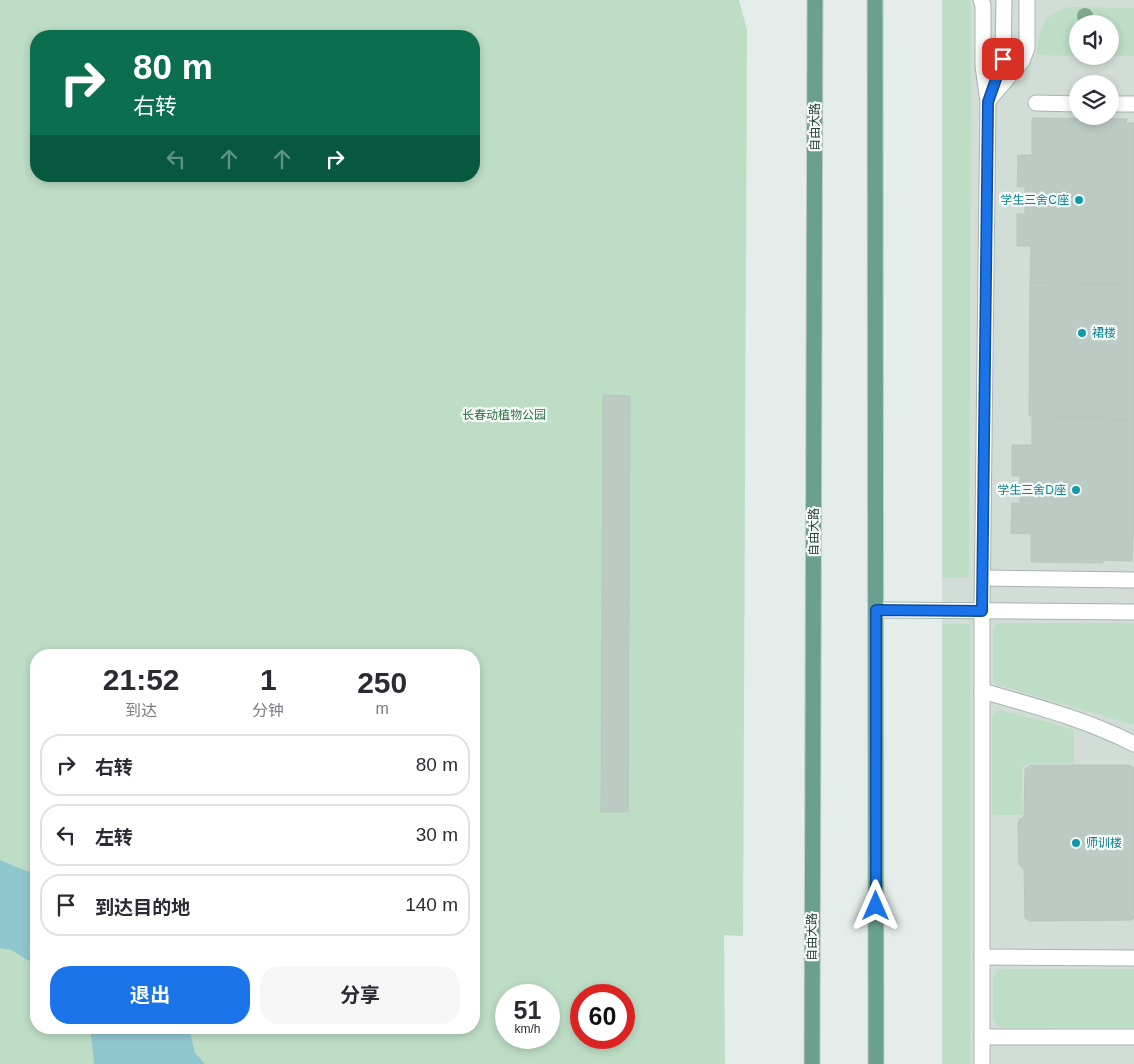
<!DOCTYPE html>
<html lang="zh">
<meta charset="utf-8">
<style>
body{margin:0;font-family:Helvetica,"Noto Sans SC",sans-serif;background:#f7f7f7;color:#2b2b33;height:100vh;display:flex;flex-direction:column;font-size:19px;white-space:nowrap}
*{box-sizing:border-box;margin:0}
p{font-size:16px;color:#7c7c81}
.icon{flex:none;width:28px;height:28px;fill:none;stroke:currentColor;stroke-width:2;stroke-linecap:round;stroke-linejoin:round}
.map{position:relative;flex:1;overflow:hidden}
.panel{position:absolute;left:30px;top:649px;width:450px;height:385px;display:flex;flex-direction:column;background:#fff;border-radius:20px;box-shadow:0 2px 8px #0003}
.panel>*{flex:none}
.guide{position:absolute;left:30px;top:30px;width:450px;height:152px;border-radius:20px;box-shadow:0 2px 8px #0003;background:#0b6e4f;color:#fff;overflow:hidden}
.fabs{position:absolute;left:1069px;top:15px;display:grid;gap:10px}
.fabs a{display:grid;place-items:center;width:50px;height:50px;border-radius:50%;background:#fff;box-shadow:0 2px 8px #0003;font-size:25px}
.speed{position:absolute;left:495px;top:984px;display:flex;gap:10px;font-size:25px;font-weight:700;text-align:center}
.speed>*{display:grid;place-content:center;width:65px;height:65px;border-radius:50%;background:#fff;box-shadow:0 2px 8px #0003;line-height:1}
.speed small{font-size:12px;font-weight:400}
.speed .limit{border:8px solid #d22;background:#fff;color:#111}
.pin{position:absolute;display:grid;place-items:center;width:42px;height:42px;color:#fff;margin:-21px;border-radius:10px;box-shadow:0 2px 8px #0006}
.me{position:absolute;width:55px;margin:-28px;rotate:0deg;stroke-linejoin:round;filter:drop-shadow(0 0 4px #0008)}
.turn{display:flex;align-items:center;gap:18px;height:105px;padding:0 20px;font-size:22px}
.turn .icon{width:65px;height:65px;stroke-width:2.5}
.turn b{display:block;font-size:35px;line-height:42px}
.lanes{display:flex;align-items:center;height:48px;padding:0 20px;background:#0003;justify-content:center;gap:25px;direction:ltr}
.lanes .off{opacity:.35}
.eta{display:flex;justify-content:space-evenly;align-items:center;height:85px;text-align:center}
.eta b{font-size:30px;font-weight:700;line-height:35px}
.action{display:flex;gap:10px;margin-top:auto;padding:10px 20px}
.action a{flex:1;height:58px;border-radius:20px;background:#1a73e8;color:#fff;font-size:20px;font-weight:700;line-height:58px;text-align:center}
.action a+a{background:#f7f7f7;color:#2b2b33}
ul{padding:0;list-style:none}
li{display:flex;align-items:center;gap:15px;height:62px;margin:0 10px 8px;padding:0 10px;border:2px solid #e1e1e2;border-radius:20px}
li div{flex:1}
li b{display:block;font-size:19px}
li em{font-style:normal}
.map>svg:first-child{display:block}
.built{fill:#d2ddd7;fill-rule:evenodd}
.green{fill:#beddc5;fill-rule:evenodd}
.water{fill:#8fc7cf}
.building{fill:#bccac4;stroke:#b7c6bf}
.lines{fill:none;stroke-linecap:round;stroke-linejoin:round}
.minor-casing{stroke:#a7b5b0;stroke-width:17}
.major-casing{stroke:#c2c9c7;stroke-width:17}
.minor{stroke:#fff;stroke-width:15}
.major{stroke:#6ba090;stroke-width:15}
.tree{fill:#81a990}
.route-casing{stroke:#114b97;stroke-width:12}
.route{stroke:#1a73e8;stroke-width:9}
.culture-dot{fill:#0f9aa8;stroke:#f5f9f7;stroke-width:2}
.labels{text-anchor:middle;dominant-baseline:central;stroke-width:4.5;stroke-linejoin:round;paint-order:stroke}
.street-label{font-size:12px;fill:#243e36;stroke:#f5f9f7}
.culture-label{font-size:12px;fill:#0d838f;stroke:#f5f9f7;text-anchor:end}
.park-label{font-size:12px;fill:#307247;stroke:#f5f9f7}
</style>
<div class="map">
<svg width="1134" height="1064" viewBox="0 0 1134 1064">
<rect width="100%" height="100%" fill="#e4ede9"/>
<path class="built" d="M942,0H1134V1064H942ZM1078,24H1110V56H1078ZM1078,84H1110V116H1078Z"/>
<g class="green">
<path d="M0,0H739L747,30L743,936L724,935L725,1064H0ZM36,36H474V176H36ZM36,655H474V1028H36ZM506,995H549V1038H506ZM581,995H624V1038H581Z"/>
<path d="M942,0H969L971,7L969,578H942Z"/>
<path d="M1069,7L1134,8V56H1110V24H1078L1077,56L1037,55C1038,30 1042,14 1069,7Z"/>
<path d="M999,623H1134V725L995,684L993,680V629L994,626Z"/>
<rect x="942" y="624" width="28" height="440"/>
<path d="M997,710L1044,721L1074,730V763H1030L1025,765L1022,768V815H994L992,812V716Z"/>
<path d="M1004,969H1134V1028L1001,1027L996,1024L993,1019V977L999,970Z"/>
</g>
<g class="water">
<path d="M0,860L26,871L36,873V965L11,950L0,948Z"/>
<path d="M88,1028H189L195,1053L205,1064H94L91,1033Z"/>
</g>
<g class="building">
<path d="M1032,118L1127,119L1126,123H1134V280H1125V284L1030,283L1031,246H1017V214H1025V187H1017L1018,155H1032Z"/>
<path d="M1125,280H1134V420H1105V417L1029,416L1030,283L1125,284Z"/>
<path d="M603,395L630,396L628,812H601Z"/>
<path d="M1032,417H1105V420H1134V535H1133L1132,561L1103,560V563L1031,562V534L1011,533L1012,503H1020V476H1012V445H1032Z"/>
<path d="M1030,765H1129L1134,768V917L1132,920L1030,921L1025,918L1024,869L1019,865L1018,823L1020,819L1024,817L1025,769Z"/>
</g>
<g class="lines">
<defs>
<g id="minor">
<path d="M981,0L983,5V66L988,101L982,611V1064"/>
<path d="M992,91L1003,59L1004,0"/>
<path d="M988,101L1022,61L1027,48V0"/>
<path d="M1036,103L1078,104"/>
<path d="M1110,104H1134"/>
<path d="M983,578L1134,580"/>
<path d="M876,610L1134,612"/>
<path d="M982,691C1034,706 1086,719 1134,744"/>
<path d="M982,957L1134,958"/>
<path d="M982,1037H1134"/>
</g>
<g id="major">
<path d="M875,0L876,1064"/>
<path d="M812,1064L815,0"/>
</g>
</defs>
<use href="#minor" class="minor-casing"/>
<use href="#major" class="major-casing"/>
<use href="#minor" class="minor"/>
<use href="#major" class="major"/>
</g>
<circle class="tree" cx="1085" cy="16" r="8"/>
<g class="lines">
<defs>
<path id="route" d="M876,906V610L982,611L988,102L1003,59"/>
</defs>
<use href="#route" class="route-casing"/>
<use href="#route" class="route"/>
</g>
<g class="culture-dot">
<circle cx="1079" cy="200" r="5"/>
<circle cx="1082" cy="333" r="5"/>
<circle cx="1076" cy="490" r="5"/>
<circle cx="1076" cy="843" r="5"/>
</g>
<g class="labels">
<g class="street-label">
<text transform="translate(815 127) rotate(-90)">自由大路</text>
<text transform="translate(814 532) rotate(-90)">自由大路</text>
<text transform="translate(812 937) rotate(-90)">自由大路</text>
</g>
<g class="culture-label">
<text x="1069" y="200">学生三舍C座</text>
<text x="1092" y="333" text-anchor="start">裙楼</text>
<text x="1066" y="490">学生三舍D座</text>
<text x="1086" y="843" text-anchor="start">师训楼</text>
</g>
<g class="park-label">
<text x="504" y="415">长春动植物公园</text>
</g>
</g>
</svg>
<div class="fabs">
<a><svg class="icon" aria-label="sound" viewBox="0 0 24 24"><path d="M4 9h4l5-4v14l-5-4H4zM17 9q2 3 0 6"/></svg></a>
<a><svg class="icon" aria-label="layers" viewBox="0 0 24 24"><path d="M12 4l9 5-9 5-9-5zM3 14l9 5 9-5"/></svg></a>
</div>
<div class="speed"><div>51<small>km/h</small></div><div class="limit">60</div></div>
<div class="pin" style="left:1003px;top:59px;background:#d93025"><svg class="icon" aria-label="arrive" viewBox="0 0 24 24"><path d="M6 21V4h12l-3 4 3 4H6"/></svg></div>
<svg class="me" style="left:876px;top:906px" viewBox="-20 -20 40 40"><path d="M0-17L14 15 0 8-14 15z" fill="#1a73e8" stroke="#fff" stroke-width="4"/></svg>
<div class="guide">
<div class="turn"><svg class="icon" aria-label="right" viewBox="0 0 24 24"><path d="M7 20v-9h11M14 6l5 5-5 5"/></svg><div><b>80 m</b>右转</div></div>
<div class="lanes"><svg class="icon off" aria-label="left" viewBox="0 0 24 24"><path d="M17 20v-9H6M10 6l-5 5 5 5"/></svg><svg class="icon off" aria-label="ahead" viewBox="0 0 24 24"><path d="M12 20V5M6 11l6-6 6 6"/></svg><svg class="icon off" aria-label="ahead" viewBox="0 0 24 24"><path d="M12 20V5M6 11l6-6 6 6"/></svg><svg class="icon" aria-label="right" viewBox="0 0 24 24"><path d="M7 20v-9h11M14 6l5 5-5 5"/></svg></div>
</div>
<section class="panel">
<div class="eta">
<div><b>21:52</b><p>到达</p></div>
<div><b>1</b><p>分钟</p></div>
<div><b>250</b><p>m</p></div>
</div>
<ul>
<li><svg class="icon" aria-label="right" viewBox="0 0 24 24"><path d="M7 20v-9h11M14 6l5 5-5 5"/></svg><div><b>右转</b></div><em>80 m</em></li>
<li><svg class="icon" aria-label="left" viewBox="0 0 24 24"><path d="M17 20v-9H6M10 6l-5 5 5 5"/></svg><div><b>左转</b></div><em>30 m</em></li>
<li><svg class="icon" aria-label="arrive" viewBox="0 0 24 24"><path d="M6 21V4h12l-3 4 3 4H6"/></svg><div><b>到达目的地</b></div><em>140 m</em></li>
</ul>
<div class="action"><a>退出</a><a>分享</a></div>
</section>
</div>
